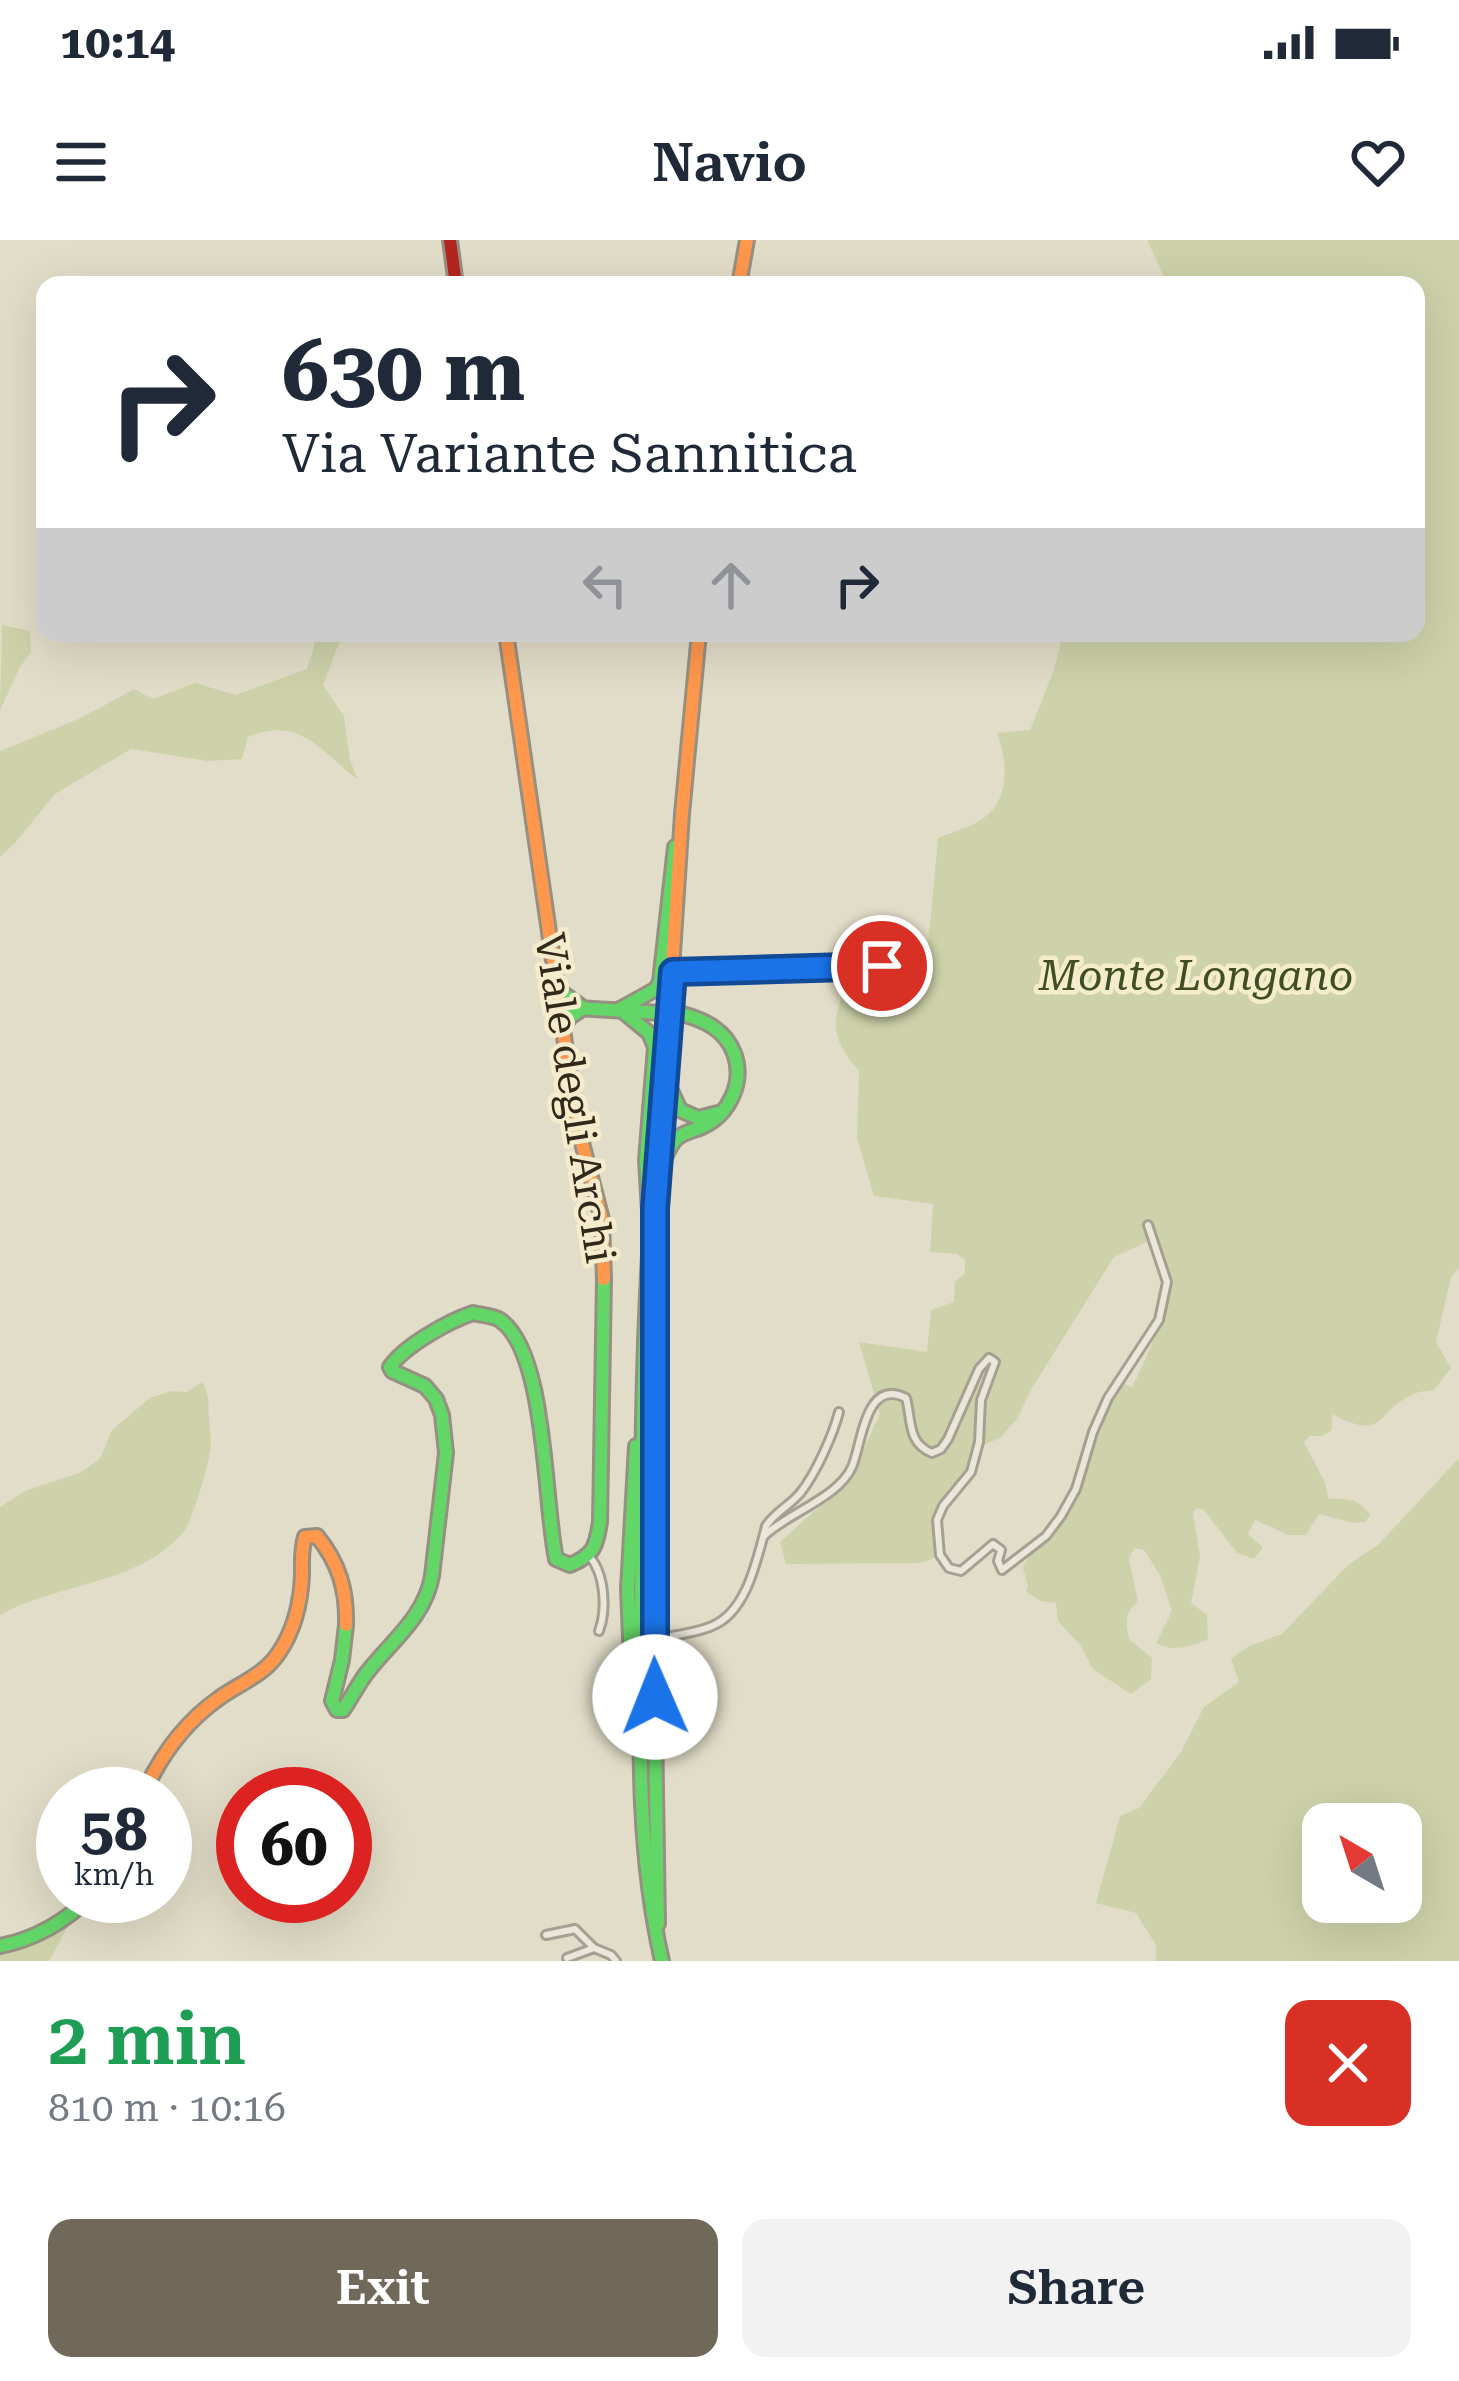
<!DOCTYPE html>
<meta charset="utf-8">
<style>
body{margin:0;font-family:"Roboto Serif",serif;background:#f2f2f3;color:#1f2937;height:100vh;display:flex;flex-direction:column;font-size:45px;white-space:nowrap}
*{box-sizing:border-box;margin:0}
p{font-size:39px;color:#747a83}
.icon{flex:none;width:66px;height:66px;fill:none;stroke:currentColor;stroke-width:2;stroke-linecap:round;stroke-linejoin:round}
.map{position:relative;height:1721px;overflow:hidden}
.sheet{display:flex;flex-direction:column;background:#fff;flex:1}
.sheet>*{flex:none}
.top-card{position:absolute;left:36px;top:36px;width:1389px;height:366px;border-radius:24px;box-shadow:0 12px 48px #0002;background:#fff;color:#1f2937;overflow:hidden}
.needle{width:78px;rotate:321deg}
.fabs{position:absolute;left:1302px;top:1563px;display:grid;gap:24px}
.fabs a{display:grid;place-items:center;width:120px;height:120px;border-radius:24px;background:#fff;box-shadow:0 12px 48px #0002;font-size:60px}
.speed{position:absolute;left:36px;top:1527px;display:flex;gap:24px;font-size:60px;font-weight:700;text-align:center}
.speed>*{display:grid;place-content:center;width:156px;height:156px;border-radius:50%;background:#fff;box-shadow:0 12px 48px #0002;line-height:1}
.speed small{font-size:30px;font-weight:400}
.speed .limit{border:18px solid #d22;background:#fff;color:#111}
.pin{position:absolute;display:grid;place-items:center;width:102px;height:102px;color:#fff;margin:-51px;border:6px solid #fff;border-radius:50%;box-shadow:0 3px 12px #0007}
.me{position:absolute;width:132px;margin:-66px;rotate:359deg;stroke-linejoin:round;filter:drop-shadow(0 0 9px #0008)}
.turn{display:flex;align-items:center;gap:42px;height:252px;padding:0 48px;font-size:54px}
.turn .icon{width:156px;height:156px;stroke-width:2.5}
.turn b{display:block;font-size:84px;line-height:102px}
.lanes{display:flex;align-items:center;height:114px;padding:0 48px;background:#0003;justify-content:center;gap:60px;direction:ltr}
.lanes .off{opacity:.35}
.round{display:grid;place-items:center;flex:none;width:126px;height:126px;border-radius:24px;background:#f2f2f3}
.overview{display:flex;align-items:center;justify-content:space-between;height:204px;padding:0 48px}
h1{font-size:72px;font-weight:600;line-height:90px;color:#1e9e55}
.primary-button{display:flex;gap:24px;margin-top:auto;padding:24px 48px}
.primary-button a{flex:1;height:138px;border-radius:24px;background:#706858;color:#fff;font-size:48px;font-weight:600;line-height:138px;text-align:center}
.primary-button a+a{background:#f2f2f3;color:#1f2937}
.status{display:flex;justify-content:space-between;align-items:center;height:84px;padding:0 60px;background:#fff;direction:ltr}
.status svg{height:33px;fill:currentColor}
header{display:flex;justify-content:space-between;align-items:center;height:156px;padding:0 48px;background:#fff;font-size:54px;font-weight:600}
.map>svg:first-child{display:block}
.green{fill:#ced2aa;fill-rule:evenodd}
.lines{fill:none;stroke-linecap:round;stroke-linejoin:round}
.street-casing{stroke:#a6a092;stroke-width:12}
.fast-casing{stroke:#969082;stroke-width:18}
.slow-casing{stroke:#969082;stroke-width:18}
.jam-casing{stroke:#969082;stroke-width:18}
.street{stroke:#eae6da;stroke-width:6}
.fast{stroke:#63d668;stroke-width:12}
.slow{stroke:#ff974d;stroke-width:12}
.jam{stroke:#b3261e;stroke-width:12}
.route-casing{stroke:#114b97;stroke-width:30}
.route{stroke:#1a73e8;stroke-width:21}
.labels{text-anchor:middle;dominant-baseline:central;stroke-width:9;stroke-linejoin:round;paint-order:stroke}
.park-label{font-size:42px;font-style:italic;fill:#404f22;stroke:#f4eccd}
.street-label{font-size:42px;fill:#33291b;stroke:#f4eccd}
</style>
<div class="status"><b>10:14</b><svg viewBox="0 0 49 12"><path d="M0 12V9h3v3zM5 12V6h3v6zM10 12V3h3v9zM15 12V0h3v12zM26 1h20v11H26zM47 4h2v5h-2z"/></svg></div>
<header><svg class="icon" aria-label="menu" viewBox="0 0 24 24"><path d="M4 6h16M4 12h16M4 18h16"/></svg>Navio<svg class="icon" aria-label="heart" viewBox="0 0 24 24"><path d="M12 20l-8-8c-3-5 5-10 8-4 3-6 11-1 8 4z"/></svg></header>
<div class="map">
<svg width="1459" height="1721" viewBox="0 0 1459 1721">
<rect width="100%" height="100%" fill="#e2ddc8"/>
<g class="green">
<path d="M1147,0H1459V1028L1451,1037L1436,1102L1451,1128L1434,1150C1427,1151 1420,1151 1414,1154C1373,1171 1388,1203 1332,1174V1190L1322,1196H1309L1304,1203L1324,1240L1329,1259C1346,1258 1361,1259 1370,1275L1365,1282L1353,1283L1319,1274L1306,1295H1288L1255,1280L1248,1294L1263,1307L1254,1319L1237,1313L1204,1270L1197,1268L1193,1273L1200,1316L1191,1363L1207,1375L1208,1399C1191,1406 1174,1413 1156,1403L1172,1371L1160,1335L1144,1310L1134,1308L1129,1319L1138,1362C1124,1372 1126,1383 1129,1399L1152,1418L1151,1439L1131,1454L1093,1429L1080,1405L1058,1381L1056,1363L1041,1361L1026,1352L1028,1346L1023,1328L1032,1310L1047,1298L1066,1275L1071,1253L1084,1230L1102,1176L1121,1143L1132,1147C1149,1115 1172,1062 1166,1025C1165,1016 1160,1006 1158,997L1114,1017L1032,1148L1017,1179L1000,1198L975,1209L971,1227L942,1260L933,1279L936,1317L921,1323L786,1324L780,1302L849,1240L880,1174L859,1102L927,1112L931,1070L954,1062L955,1042L965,1033V1020L957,1014L930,1012L933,964L874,956L857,898L859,831C828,797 832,778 849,738L861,733L886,735L921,726L928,707L938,598C952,592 973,587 985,577C1011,557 1007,519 997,493L1030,490L1054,430L1063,393H1416V45H1168Z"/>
<path d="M2,385L30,391L31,412L20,427L0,470Z"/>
<path d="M313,393H345L341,398L323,445L344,476L350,520L358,540C321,511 299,475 248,497L242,519L208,521L131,509L55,554L15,603L0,617V511L81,478L134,449L153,459L195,443L236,455L307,429L314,407Z"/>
<path d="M202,1142C210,1156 208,1162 209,1177C210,1196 213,1201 208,1222C205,1236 192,1281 184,1291C142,1344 54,1344 0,1375V1267L27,1250L79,1233L91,1225L100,1218L112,1190L150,1158L171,1151L186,1152Z"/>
<path d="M1459,1218V1721H1156V1705L1136,1673L1096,1663L1120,1576L1139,1568L1181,1512L1204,1467L1239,1442L1231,1419L1249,1406L1282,1394L1348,1325L1379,1304ZM1401,1584V1662H1323V1584Z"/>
<path d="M71,1681L49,1721H0V1712L41,1699Z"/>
</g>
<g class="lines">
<defs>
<g id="street">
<path d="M673,732L882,726"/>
<path d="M764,1296C788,1273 839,1257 852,1227C862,1204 865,1137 906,1158C912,1180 907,1203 932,1213L941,1209L948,1199L979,1129L989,1118L995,1122L981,1160L979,1202L971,1232L943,1266L937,1280L940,1315L949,1328L961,1331L993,1304L1001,1310L998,1321L1002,1330L1046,1296L1061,1276L1076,1249L1093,1192L1108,1158L1159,1080L1167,1042L1148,985"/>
<path d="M589,1316C605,1333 607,1370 599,1391"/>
<path d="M654,1399C673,1395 694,1394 712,1386C747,1372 757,1319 766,1286C775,1272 791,1265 801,1252C816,1233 833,1195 839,1172"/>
<path d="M546,1695L575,1689L594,1708L611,1715L616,1721"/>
<path d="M567,1718L594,1708"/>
</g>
<g id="fast">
<path d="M557,749L582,767"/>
<path d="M559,767L662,773"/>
<path d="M620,769L649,793L655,807L646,920L649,971"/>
<path d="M620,769L656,749L660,742L675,607"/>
<path d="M562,789L570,777L582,769"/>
<path d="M667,842L680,870L698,878L718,873"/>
<path d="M662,925C666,916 669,906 676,899C683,892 693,891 702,887C729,875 745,842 734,813C725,790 705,780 682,774"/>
<path d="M656,1025L654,1415L658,1684"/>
<path d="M346,1385L342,1420L332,1461L337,1470H343C352,1457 359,1442 369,1430C393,1400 425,1376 432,1336L446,1213L442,1175L436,1159L425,1146L392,1131L390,1127C404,1106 449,1081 473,1073C481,1075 494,1076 500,1080C547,1112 544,1264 556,1319L570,1325C594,1315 596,1307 600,1282L604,1039"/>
<path d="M634,1493L628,1349L636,1206"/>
<path d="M0,1706C36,1699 65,1682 91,1656"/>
<path d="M662,1721C636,1608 640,1490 641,1375C642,1249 642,1124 650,999C654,935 663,871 667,807"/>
</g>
<g id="slow">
<path d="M739,45L747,0"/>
<path d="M506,393L576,880L602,979L604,1039"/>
<path d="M667,807L682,574L699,393"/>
<path d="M143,1554C160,1517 184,1483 218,1459C238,1444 263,1436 278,1414C294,1391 301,1362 302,1334C302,1321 301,1310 305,1297L317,1296C339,1323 347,1350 346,1385"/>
</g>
<path id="jam" d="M450,0L456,45"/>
</defs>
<use href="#street" class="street-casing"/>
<use href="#fast" class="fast-casing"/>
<use href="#slow" class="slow-casing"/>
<use href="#jam" class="jam-casing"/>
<use href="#street" class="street"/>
<use href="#fast" class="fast"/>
<use href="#slow" class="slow"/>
<use href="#jam" class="jam"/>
</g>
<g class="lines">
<defs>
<path id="route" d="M655,1457V968L673,732L882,726"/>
</defs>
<use href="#route" class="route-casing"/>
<use href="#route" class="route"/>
</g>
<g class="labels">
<g class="park-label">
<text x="1196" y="735">Monte Longano</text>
</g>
<g class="street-label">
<text transform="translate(575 858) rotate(81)">Viale degli Archi</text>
</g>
</g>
</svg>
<div class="fabs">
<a><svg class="needle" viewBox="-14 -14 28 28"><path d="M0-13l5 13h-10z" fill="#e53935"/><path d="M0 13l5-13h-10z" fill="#747a83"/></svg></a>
</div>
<div class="speed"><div>58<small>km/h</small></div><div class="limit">60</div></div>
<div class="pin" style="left:882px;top:726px;background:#d93025"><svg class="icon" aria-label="arrive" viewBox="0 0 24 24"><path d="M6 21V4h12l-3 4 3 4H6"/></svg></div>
<svg class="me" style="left:655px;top:1457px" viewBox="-20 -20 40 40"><circle r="19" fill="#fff"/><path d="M0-13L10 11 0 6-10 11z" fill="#1a73e8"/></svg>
<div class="top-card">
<div class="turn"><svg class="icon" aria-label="right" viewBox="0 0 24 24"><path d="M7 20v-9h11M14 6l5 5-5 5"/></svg><div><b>630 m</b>Via Variante Sannitica</div></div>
<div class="lanes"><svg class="icon off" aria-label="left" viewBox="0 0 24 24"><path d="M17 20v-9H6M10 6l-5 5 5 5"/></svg><svg class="icon off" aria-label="ahead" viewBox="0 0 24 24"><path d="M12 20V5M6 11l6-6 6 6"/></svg><svg class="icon" aria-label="right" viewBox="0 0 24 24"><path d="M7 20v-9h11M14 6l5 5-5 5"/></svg></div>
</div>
</div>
<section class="sheet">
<div class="overview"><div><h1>2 min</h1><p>810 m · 10:16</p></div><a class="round" style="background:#d93025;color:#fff"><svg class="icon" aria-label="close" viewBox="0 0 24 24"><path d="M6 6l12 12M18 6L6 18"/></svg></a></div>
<div class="primary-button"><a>Exit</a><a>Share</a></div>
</section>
